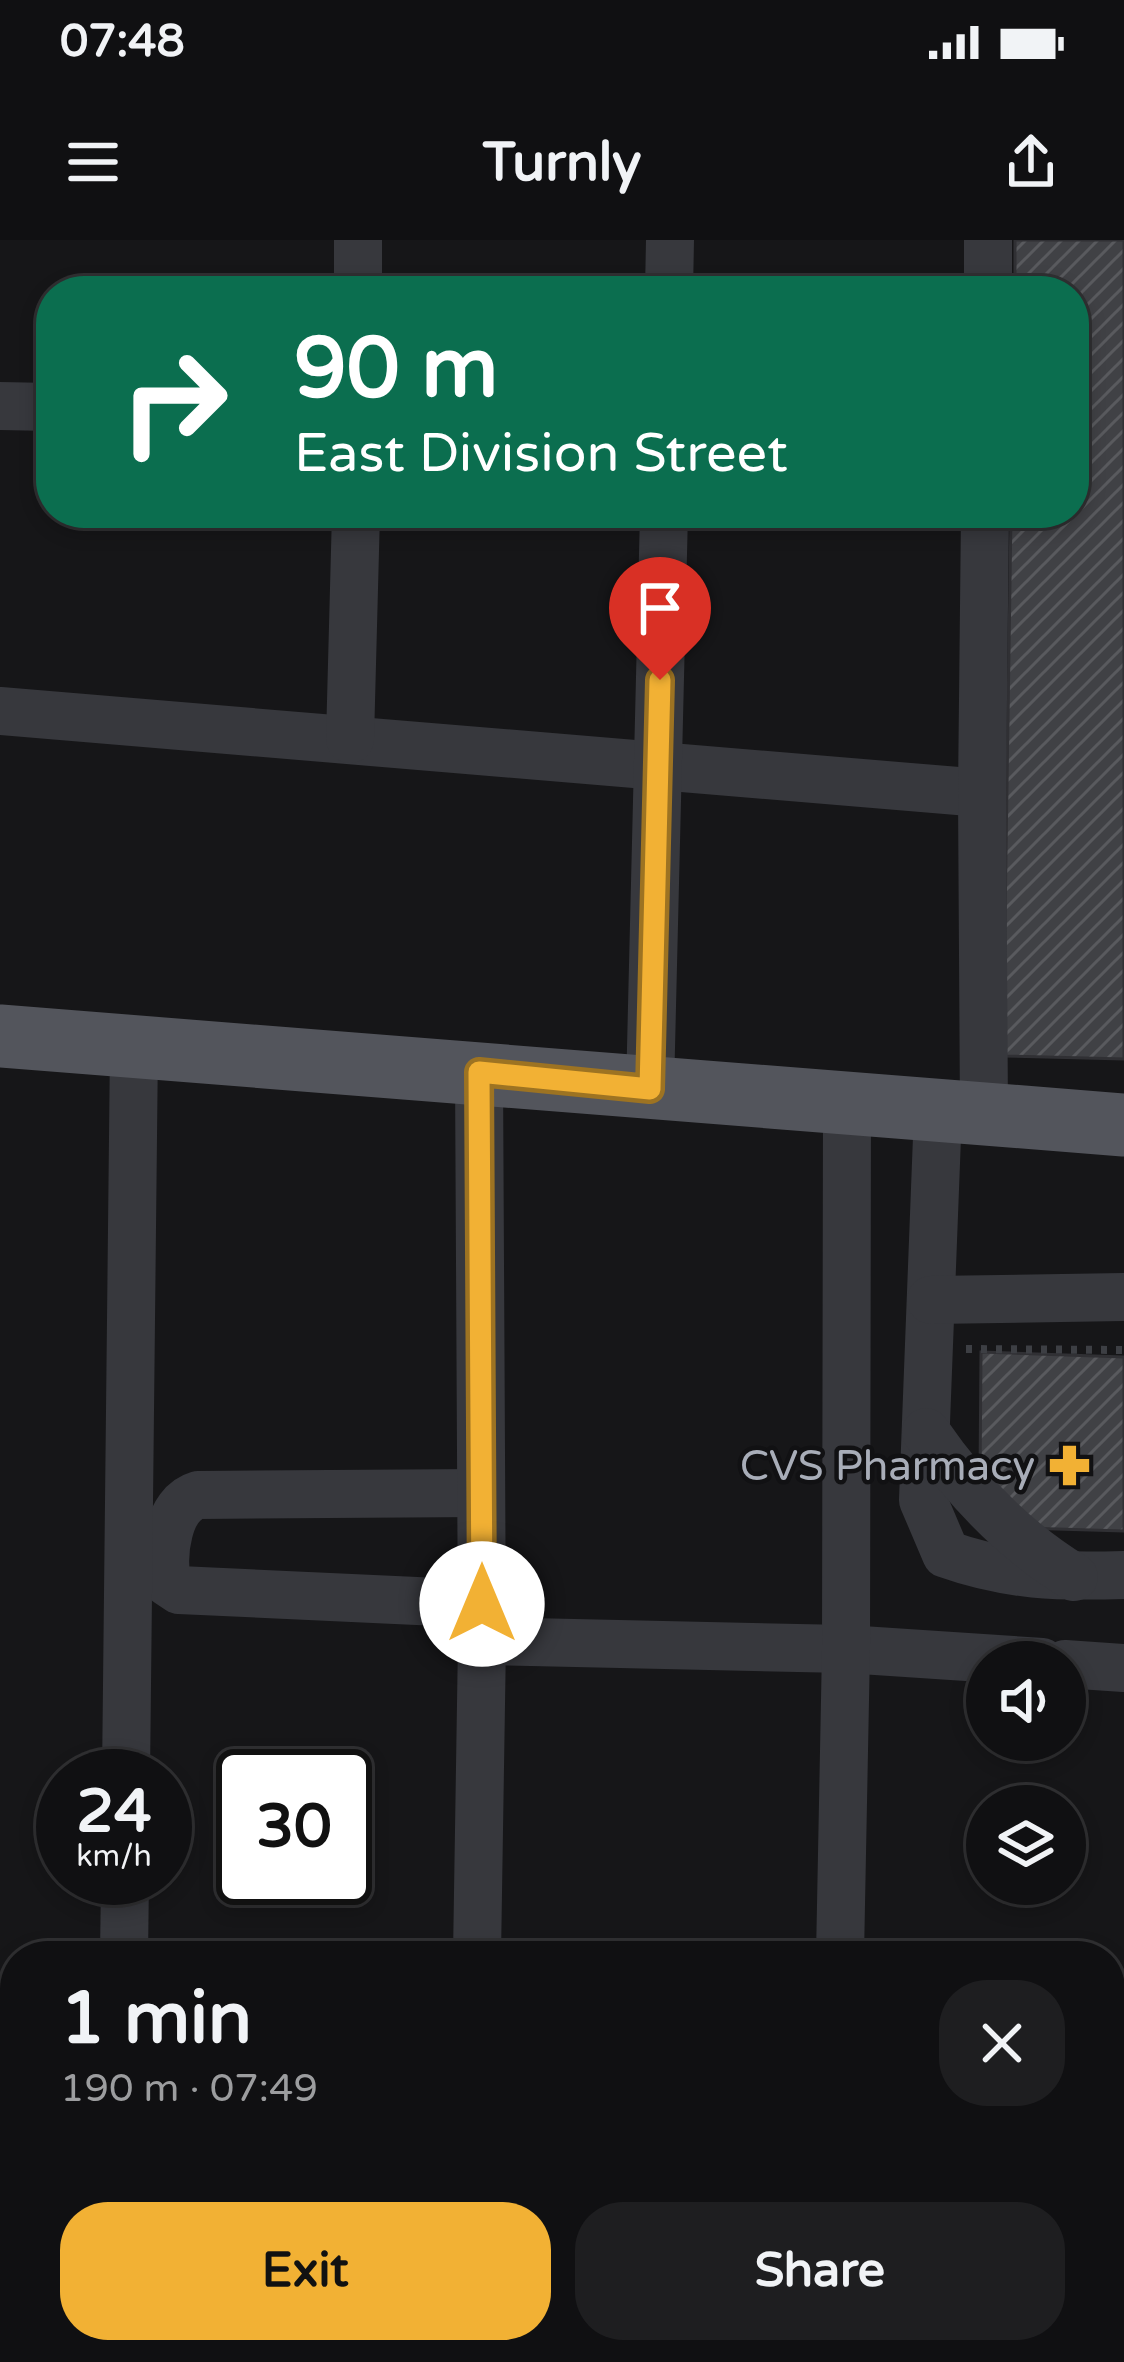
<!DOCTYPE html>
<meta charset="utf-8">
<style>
body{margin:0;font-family:"Varela Round",sans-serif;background:#1e1e20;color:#f1f3f6;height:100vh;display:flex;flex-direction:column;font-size:45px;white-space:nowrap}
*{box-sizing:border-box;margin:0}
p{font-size:39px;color:#9c9d9f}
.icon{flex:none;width:66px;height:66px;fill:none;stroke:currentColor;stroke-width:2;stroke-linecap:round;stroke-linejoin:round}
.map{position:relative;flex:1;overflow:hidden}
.details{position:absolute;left:0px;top:1701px;width:1125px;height:423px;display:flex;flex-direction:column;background:#101012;border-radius:48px 48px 0 0;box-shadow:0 6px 18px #0003,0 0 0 3px #303032}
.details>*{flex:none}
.guide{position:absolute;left:36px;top:36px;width:1053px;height:252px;border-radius:48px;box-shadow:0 6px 18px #0003,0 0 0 3px #303032;background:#0b6e4f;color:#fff;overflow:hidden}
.tools{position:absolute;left:966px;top:1401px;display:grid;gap:24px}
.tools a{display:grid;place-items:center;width:120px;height:120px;border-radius:50%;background:#101012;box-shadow:0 6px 18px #0003,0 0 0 3px #303032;font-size:60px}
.speed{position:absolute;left:36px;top:1509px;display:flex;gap:24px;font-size:60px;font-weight:700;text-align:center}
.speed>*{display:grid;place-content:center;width:156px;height:156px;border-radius:50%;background:#101012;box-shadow:0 6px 18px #0003,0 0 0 3px #303032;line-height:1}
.speed small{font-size:30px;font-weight:400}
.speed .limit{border:6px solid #111;border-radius:18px;background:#fff;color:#111}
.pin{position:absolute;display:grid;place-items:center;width:102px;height:102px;color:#fff;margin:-123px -51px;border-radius:50% 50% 50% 0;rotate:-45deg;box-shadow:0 0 12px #0007}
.pin .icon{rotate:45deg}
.me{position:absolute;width:132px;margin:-66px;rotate:0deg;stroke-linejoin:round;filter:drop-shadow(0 0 9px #0008)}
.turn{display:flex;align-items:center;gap:42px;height:252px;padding:0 60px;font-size:54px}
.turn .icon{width:156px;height:156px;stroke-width:2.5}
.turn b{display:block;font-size:84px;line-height:102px}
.round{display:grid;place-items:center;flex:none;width:126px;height:126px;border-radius:48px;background:#1e1e20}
.headline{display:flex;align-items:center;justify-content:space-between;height:204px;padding:0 60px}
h1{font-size:72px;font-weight:700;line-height:90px}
.button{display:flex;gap:24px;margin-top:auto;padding:24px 60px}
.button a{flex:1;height:138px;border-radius:48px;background:#f2b134;color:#111;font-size:48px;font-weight:700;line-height:138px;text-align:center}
.button a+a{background:#1e1e20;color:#f1f3f6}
.status{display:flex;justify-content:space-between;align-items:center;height:84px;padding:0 60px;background:#101012;direction:ltr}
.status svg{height:33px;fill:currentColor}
header{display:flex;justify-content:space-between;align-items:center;height:156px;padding:0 60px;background:#101012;font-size:54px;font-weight:700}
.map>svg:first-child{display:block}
.building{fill:url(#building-hatch);stroke:#303034;stroke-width:3}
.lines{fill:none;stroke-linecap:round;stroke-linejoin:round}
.path{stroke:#3d3f44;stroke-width:8;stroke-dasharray:6 9;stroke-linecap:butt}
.minor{stroke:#37383d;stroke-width:48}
.major{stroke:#53555c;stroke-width:63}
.route-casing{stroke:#9d7322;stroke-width:30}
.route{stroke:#f2b134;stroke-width:21}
.labels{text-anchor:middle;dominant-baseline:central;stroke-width:9;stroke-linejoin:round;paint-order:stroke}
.poi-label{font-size:42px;fill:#a8adb8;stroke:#111113;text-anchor:end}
</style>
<div class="status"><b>07:48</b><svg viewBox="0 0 49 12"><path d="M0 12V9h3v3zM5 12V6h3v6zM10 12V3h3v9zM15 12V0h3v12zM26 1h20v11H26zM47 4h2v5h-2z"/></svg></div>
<header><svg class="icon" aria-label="menu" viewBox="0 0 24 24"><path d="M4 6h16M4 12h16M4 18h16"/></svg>Turnly<svg class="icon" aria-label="share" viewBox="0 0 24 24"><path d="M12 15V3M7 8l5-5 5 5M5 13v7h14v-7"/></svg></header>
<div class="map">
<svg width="1124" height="2122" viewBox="0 0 1124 2122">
<defs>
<pattern id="building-hatch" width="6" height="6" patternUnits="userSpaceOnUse" patternTransform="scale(3)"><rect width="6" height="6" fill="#404145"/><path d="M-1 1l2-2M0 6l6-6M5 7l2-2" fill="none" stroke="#595a5e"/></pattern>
</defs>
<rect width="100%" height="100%" fill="#161618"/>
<g class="building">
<path d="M1015,0H1124V819L1003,816L1011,273H1074V51H1015Z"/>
<path d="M981,1112L1124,1117V1291L1023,1288L980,1238Z"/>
</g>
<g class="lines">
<path class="path" d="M966,1109L1124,1110"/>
<g class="minor">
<path d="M358,0V51"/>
<path d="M669,51L670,0"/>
<path d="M988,51V0"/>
<path d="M0,166L51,167"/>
<path d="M0,471L982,553"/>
<path d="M350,499L356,273"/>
<path d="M650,849L664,273"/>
<path d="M938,871L923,1260L946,1314C1008,1336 1058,1337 1124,1335"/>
<path d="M984,874L982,553L985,273"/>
<path d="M931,1060L1124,1057"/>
<path d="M926,1192C965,1249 1015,1301 1074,1337"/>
<path d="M481,1253L198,1255C167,1264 162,1314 167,1342L179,1350L482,1364"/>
<path d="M482,1401L846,1409L1042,1422"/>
<path d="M1065,1424L1124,1428"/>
<path d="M126,1536L134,806"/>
<path d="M124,1716L125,1638"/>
<path d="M477,1716L482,1401L479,832"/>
<path d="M840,1716L846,1409L847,865"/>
<path d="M1110,2044L1124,1950"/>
<path d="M120,2122V2109"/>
<path d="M471,2122V2109"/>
<path d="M832,2122V2109"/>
<path d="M1099,2122L1100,2109"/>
</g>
<path class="major" d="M0,796L1124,885"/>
</g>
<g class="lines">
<defs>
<path id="route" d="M482,1364L479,832L650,849L660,440"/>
</defs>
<use href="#route" class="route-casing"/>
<use href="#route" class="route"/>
</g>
<defs>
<symbol id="pharmacy-bare" viewBox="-9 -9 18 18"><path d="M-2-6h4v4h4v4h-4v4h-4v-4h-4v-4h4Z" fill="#f2b134" stroke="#111113" stroke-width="2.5" paint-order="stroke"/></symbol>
</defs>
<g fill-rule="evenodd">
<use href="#pharmacy-bare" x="1040" y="1196" width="59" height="59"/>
</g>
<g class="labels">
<g class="poi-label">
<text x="1035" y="1226">CVS Pharmacy</text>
</g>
</g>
</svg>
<div class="tools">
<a><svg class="icon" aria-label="sound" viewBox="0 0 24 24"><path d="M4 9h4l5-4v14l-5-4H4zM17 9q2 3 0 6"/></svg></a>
<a><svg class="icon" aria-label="layers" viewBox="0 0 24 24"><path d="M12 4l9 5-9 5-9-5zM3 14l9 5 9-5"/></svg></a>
</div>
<div class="speed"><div>24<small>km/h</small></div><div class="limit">30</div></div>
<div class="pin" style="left:660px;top:440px;background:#d93025"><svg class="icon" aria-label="arrive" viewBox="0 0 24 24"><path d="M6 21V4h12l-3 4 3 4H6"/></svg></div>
<svg class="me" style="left:482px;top:1364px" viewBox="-20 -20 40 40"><circle r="19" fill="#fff"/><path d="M0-13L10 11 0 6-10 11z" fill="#f2b134"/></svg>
<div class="guide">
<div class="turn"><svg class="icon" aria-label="right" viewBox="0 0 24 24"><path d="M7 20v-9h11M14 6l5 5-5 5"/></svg><div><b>90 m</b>East Division Street</div></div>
</div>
<section class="details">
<div class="headline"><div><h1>1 min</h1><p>190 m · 07:49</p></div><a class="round"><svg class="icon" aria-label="close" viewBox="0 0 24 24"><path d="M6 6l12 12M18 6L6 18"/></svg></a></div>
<div class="button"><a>Exit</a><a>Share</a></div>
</section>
</div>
